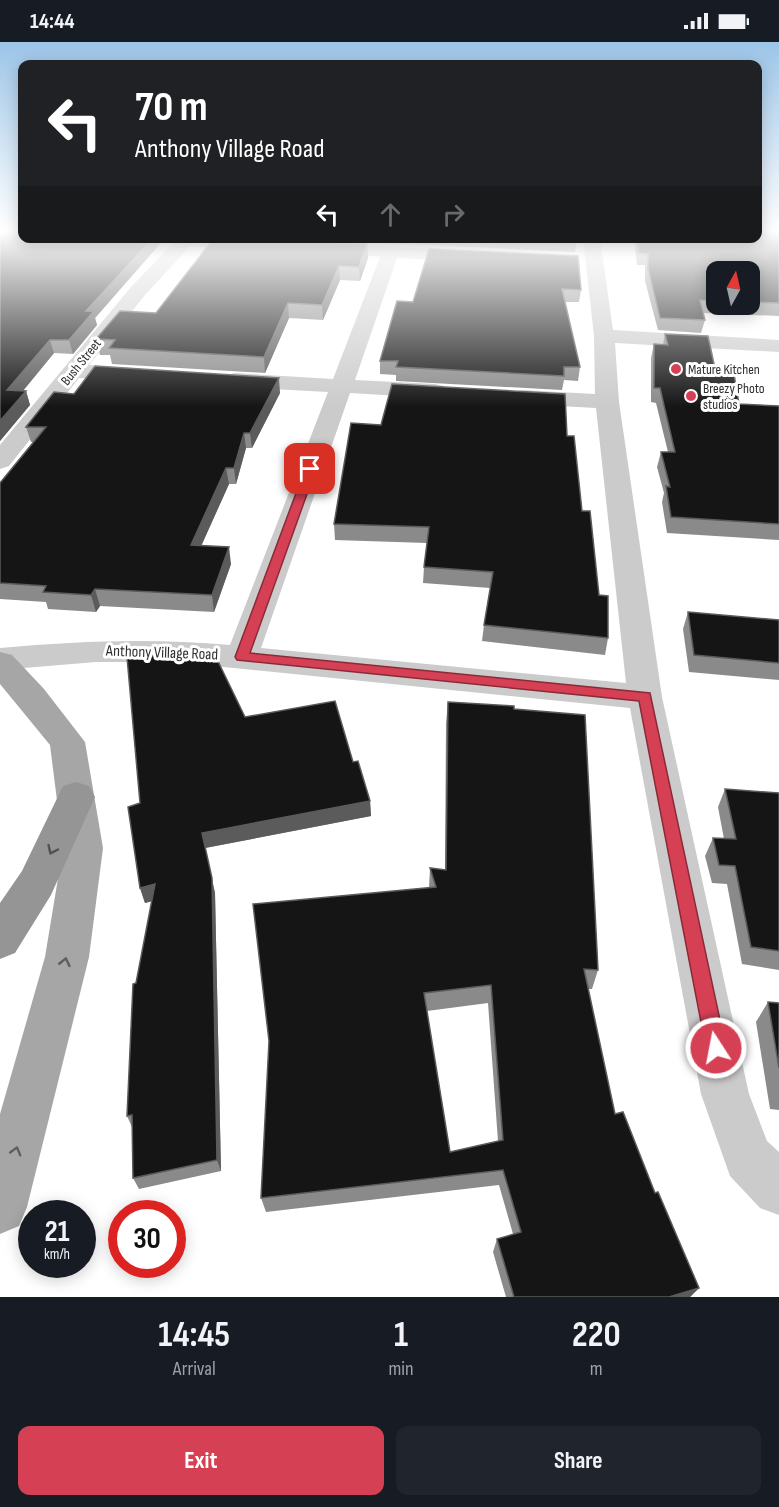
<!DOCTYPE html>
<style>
body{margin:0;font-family:"Sofia Sans Condensed",sans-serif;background:#20242c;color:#f1f3f6;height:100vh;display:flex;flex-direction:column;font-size:22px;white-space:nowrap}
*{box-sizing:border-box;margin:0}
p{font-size:20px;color:#9ea1a6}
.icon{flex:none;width:33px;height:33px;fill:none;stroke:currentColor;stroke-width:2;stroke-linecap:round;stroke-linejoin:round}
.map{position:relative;height:1255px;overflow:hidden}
.details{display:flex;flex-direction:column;background:#171b24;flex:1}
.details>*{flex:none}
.hud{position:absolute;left:18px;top:18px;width:744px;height:183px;border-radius:12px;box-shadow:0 3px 15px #0003;background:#202124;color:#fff;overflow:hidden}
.needle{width:39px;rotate:8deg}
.fabs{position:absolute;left:706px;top:219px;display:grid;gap:12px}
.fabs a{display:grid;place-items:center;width:54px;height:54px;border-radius:12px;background:#171b24;box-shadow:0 3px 15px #0003;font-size:30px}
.speed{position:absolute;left:18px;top:1158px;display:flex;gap:12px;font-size:30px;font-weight:700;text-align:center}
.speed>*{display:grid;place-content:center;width:78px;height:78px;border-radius:50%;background:#171b24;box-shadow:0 3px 15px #0003;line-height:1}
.speed small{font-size:15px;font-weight:400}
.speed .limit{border:9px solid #d22;background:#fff;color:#111}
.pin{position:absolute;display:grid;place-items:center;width:51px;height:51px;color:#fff;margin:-26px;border-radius:12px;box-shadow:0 3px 9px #0006}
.me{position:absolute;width:66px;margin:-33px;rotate:349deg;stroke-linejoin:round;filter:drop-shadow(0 0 4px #0008)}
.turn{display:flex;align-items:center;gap:21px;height:126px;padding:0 18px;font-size:27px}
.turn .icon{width:78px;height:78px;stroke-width:2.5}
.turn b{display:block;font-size:42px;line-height:51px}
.lanes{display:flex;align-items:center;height:57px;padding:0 18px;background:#0003;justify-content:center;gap:30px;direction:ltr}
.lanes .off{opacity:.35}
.eta{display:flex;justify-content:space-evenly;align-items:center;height:102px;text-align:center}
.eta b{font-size:36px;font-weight:700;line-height:42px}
.cta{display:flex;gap:12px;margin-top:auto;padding:12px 18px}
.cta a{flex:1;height:69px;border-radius:12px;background:#d64055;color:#fff;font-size:24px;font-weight:700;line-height:69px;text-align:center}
.cta a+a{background:#20242c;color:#f1f3f6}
.status{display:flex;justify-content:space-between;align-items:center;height:42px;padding:0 30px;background:#171b24;direction:ltr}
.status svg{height:16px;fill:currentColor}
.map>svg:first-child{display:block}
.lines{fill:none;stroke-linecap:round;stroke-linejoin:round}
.minor{fill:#cbcbcb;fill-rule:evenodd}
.major{fill:#a6a6a6;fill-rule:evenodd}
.highway{fill:#959595;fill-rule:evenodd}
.wall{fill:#8a8a8a;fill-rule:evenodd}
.shaded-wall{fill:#5b5b5b}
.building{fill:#151515;stroke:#5b5b5b;stroke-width:1.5;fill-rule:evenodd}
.oneway{stroke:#525252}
.oneway2{stroke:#5e5e5e}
.route{fill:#d64055;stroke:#8b2a37;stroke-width:1.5}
.poi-dot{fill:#d64055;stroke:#fff;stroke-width:2}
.labels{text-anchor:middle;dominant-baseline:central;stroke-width:6;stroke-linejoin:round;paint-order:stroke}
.far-street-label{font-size:14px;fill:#2e2e2e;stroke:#fff}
.far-poi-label{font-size:14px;fill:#2e2e2e;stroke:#fff;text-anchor:start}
.street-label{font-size:16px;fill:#2e2e2e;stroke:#fff}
</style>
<div class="status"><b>14:44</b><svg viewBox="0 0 49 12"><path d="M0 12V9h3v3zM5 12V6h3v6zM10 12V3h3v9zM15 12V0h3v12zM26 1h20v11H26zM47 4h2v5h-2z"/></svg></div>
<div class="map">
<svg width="779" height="1255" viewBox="0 0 779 1255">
<rect width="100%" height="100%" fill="#fff"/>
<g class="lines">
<g class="minor">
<path d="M178,196L255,198L261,199L264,203L261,207L255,208L190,204L145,253L89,323L143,327L146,332L143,337L135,339L79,336L9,424L0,427V403L131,245Z"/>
<path d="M583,196H600L613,288L779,298V310L615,301L619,360L662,655L749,1052L767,1099L779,1110V1173L760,1166L730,1134L701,1052L630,666L174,620H96L0,628V606C80,599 150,596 230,603L328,350L235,345L227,343L224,338L227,333L235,331L333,337L380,215L364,213L361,209L364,205L370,204L471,209L477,210L480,214L477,218L471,219L397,216L355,338L435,342L443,344L446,349L443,354L435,356L350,351L261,606L626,641L596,366L522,362L514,360L511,355L514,350L522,348L595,352L594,294Z"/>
</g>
<path class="major" d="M0,610L12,613L44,647L85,700L103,806L89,915L27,1165L19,1184L0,1192V1072L45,915L63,806L50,703L0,642Z"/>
<path class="highway" d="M76,740L89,744L95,755L51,853L15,911L0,917V861L22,829L63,744Z"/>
</g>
<g class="wall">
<path d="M0,190L22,196H165L95,276L97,283L73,312L54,311L23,349H26L30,363L0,399Z"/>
<path d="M779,190V274L703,271L705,278L701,291L658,288L645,239V223H637L634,196H758ZM717,230H750V262H717Z"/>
<path d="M288,196H576L577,199L575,210Z"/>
<path d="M367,202L368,216L360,239L340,238L323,278L289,276L265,331L112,322L110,313H100L96,297Z"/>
<path d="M429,207L581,248L579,260H565L580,325L578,339L564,338L562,348L396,339V333L380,332V319L413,260Z"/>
<path d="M665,292L716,331L739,362L779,364V498L667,491L662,460L664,451L657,425L661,410H668L656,361L651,360V316L654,302H663Z"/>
<path d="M280,351L252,406H246L236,442H229L201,504L231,522L214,570L100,564L96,570L48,567L46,560L0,557V441L33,400H31L26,385L74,352Z"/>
<path d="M567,394L608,596L605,613L482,599L484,583L490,546L423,541L424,525L427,501L335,498L334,482Z"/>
<path d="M688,570L779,578V638L689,630L683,587Z"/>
<path d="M448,660L514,667L598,928L592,947H588L615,1072L655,1151L699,1246L690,1255H506L493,1210L497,1197L513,1192L499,1143L266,1170L261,1156L429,846L430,826L445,828L446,681ZM488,961L498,1099L450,1110L427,969Z"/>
<path d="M245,675L353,720L370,759L371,774L205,806L215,851L221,1129L139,1147L133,1136L132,1085L127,1074L136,941L152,859L145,861L140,846V761Z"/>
<path d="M725,747L779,751V928L742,922L727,842L712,841L705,814L713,796L724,797L718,765Z"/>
<path d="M768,960L779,961V1068L770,1067L756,980Z"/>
</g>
<g class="shaded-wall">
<path d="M153,196H165L95,276L97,283L73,312L69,298L86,269Z"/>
<path d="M367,202L368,216L360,239L359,225Z"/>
<path d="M339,224L340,238L323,278L322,263Z"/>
<path d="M288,261L289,276L265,331L264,315Z"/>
<path d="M50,298L54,311L12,362L7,348Z"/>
<path d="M279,336L280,351L252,406L250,391Z"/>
<path d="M26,349L30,363L0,399V379Z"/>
<path d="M244,391L246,406L236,442L234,426Z"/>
<path d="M226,426L229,442L194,520L191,503Z"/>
<path d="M229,505L231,522L214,570L212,553Z"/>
<path d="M95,547L100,564L96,570L91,553Z"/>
<path d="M370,759L371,774L205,806L215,851L221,1129L217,1118L202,791Z"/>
<path d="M155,842L160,857L145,861L140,846Z"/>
<path d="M699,1246L690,1255H669Z"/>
</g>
<g class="building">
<path d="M0,190H22V196H153L86,269H94L69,298H50L7,348L26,349L0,379Z"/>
<path d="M758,190H779V261L750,260V230H717V259L700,258L705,278L660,276L648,227V212L639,211L637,196H758Z"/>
<path d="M214,196H264L367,202L359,225L339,224L322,263L288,261L264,315L109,306L115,298L96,297L120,269L156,271Z"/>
<path d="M532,196H576L577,199Z"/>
<path d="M429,207L578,214L581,248L562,247L580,325H564V334L396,325L398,319H380L397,259L413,260Z"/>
<path d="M665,292L708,294L716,331L734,332L739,362L779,364V482L671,475L666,444L670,445L661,410H675L660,346H654V302L668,303Z"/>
<path d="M95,324L279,336L250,391H244L234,426H226L191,503L229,505L212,553L95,547L91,553L43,550L46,544L0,541V441L46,385H26L54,350L74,352Z"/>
<path d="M392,342L565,352L567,394H574L582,469H590L599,553L608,554V596L484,583L493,530L424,525L429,485L334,482L351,381L381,383Z"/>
<path d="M688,570L779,578V621L694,613Z"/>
<path d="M214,611L245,675L335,659L353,720L358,719L370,759L202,791L212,836L217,1118L133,1136L132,1073L127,1074L133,942L136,941L155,842L140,846L128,765L140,761L127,615Z"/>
<path d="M448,660L514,664V667L585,673L598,928L584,927L615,1072L623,1070L655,1151L658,1150L699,1246L669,1255H514L497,1197L521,1190L503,1128L261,1156L269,999L253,862L436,845L430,826L446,828ZM491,943L503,1098L450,1110L424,951Z"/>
<path d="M725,747L779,751V909L751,905L735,824L719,823L713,796L736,797Z"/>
<path d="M768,960L779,961V1026Z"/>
</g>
<defs><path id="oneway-chevron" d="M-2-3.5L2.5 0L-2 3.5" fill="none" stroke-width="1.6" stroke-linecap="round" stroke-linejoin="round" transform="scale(1.5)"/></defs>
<use class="oneway" href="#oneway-chevron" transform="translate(52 808) rotate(115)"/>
<g class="oneway2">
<use href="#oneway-chevron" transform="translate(65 920) rotate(-77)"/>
<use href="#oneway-chevron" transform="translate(16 1109) rotate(-74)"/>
</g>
<linearGradient id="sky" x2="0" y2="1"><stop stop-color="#9cc5e8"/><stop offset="0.52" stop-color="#fff"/><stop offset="1" stop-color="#fff" stop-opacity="0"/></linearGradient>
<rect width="779" height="365" fill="url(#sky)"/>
<path class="route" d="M310,424L316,427L250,611L650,651L726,1006L723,1012L716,1015L709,1012L706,1006L639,659L237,618L235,615L305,427Z"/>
<g class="poi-dot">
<circle cx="676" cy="327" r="6"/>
<circle cx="691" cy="354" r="6"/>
</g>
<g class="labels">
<g class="far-street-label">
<text transform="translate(81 320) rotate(-51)">Bush Street</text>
</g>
<g class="far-poi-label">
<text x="688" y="327">Mature Kitchen</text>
<text x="703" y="346">Breezy Photo<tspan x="703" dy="16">studios</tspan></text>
</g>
<g class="street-label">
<text transform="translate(162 611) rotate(2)">Anthony Village Road</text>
</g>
</g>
</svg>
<div class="fabs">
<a><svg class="needle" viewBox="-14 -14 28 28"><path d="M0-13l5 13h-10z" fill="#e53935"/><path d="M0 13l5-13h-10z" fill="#9ea1a6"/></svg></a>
</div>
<div class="speed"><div>21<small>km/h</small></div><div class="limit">30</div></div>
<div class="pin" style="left:310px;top:427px;background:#d93025"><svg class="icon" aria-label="arrive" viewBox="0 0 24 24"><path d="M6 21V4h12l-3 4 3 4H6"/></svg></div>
<svg class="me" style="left:716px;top:1006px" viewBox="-20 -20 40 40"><circle r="17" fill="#d64055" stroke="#fff" stroke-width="3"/><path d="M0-11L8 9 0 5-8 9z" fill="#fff"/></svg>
<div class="hud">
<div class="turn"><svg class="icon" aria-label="left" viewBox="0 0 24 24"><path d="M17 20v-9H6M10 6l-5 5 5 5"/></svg><div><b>70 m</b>Anthony Village Road</div></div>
<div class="lanes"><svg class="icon" aria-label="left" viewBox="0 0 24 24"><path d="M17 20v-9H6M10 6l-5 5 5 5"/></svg><svg class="icon off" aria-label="ahead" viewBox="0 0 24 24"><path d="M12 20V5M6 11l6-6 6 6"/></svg><svg class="icon off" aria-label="right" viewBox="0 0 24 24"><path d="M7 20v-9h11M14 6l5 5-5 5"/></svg></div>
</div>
</div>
<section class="details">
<div class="eta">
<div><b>14:45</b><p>Arrival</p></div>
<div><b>1</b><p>min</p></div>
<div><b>220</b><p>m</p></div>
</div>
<div class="cta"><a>Exit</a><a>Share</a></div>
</section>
